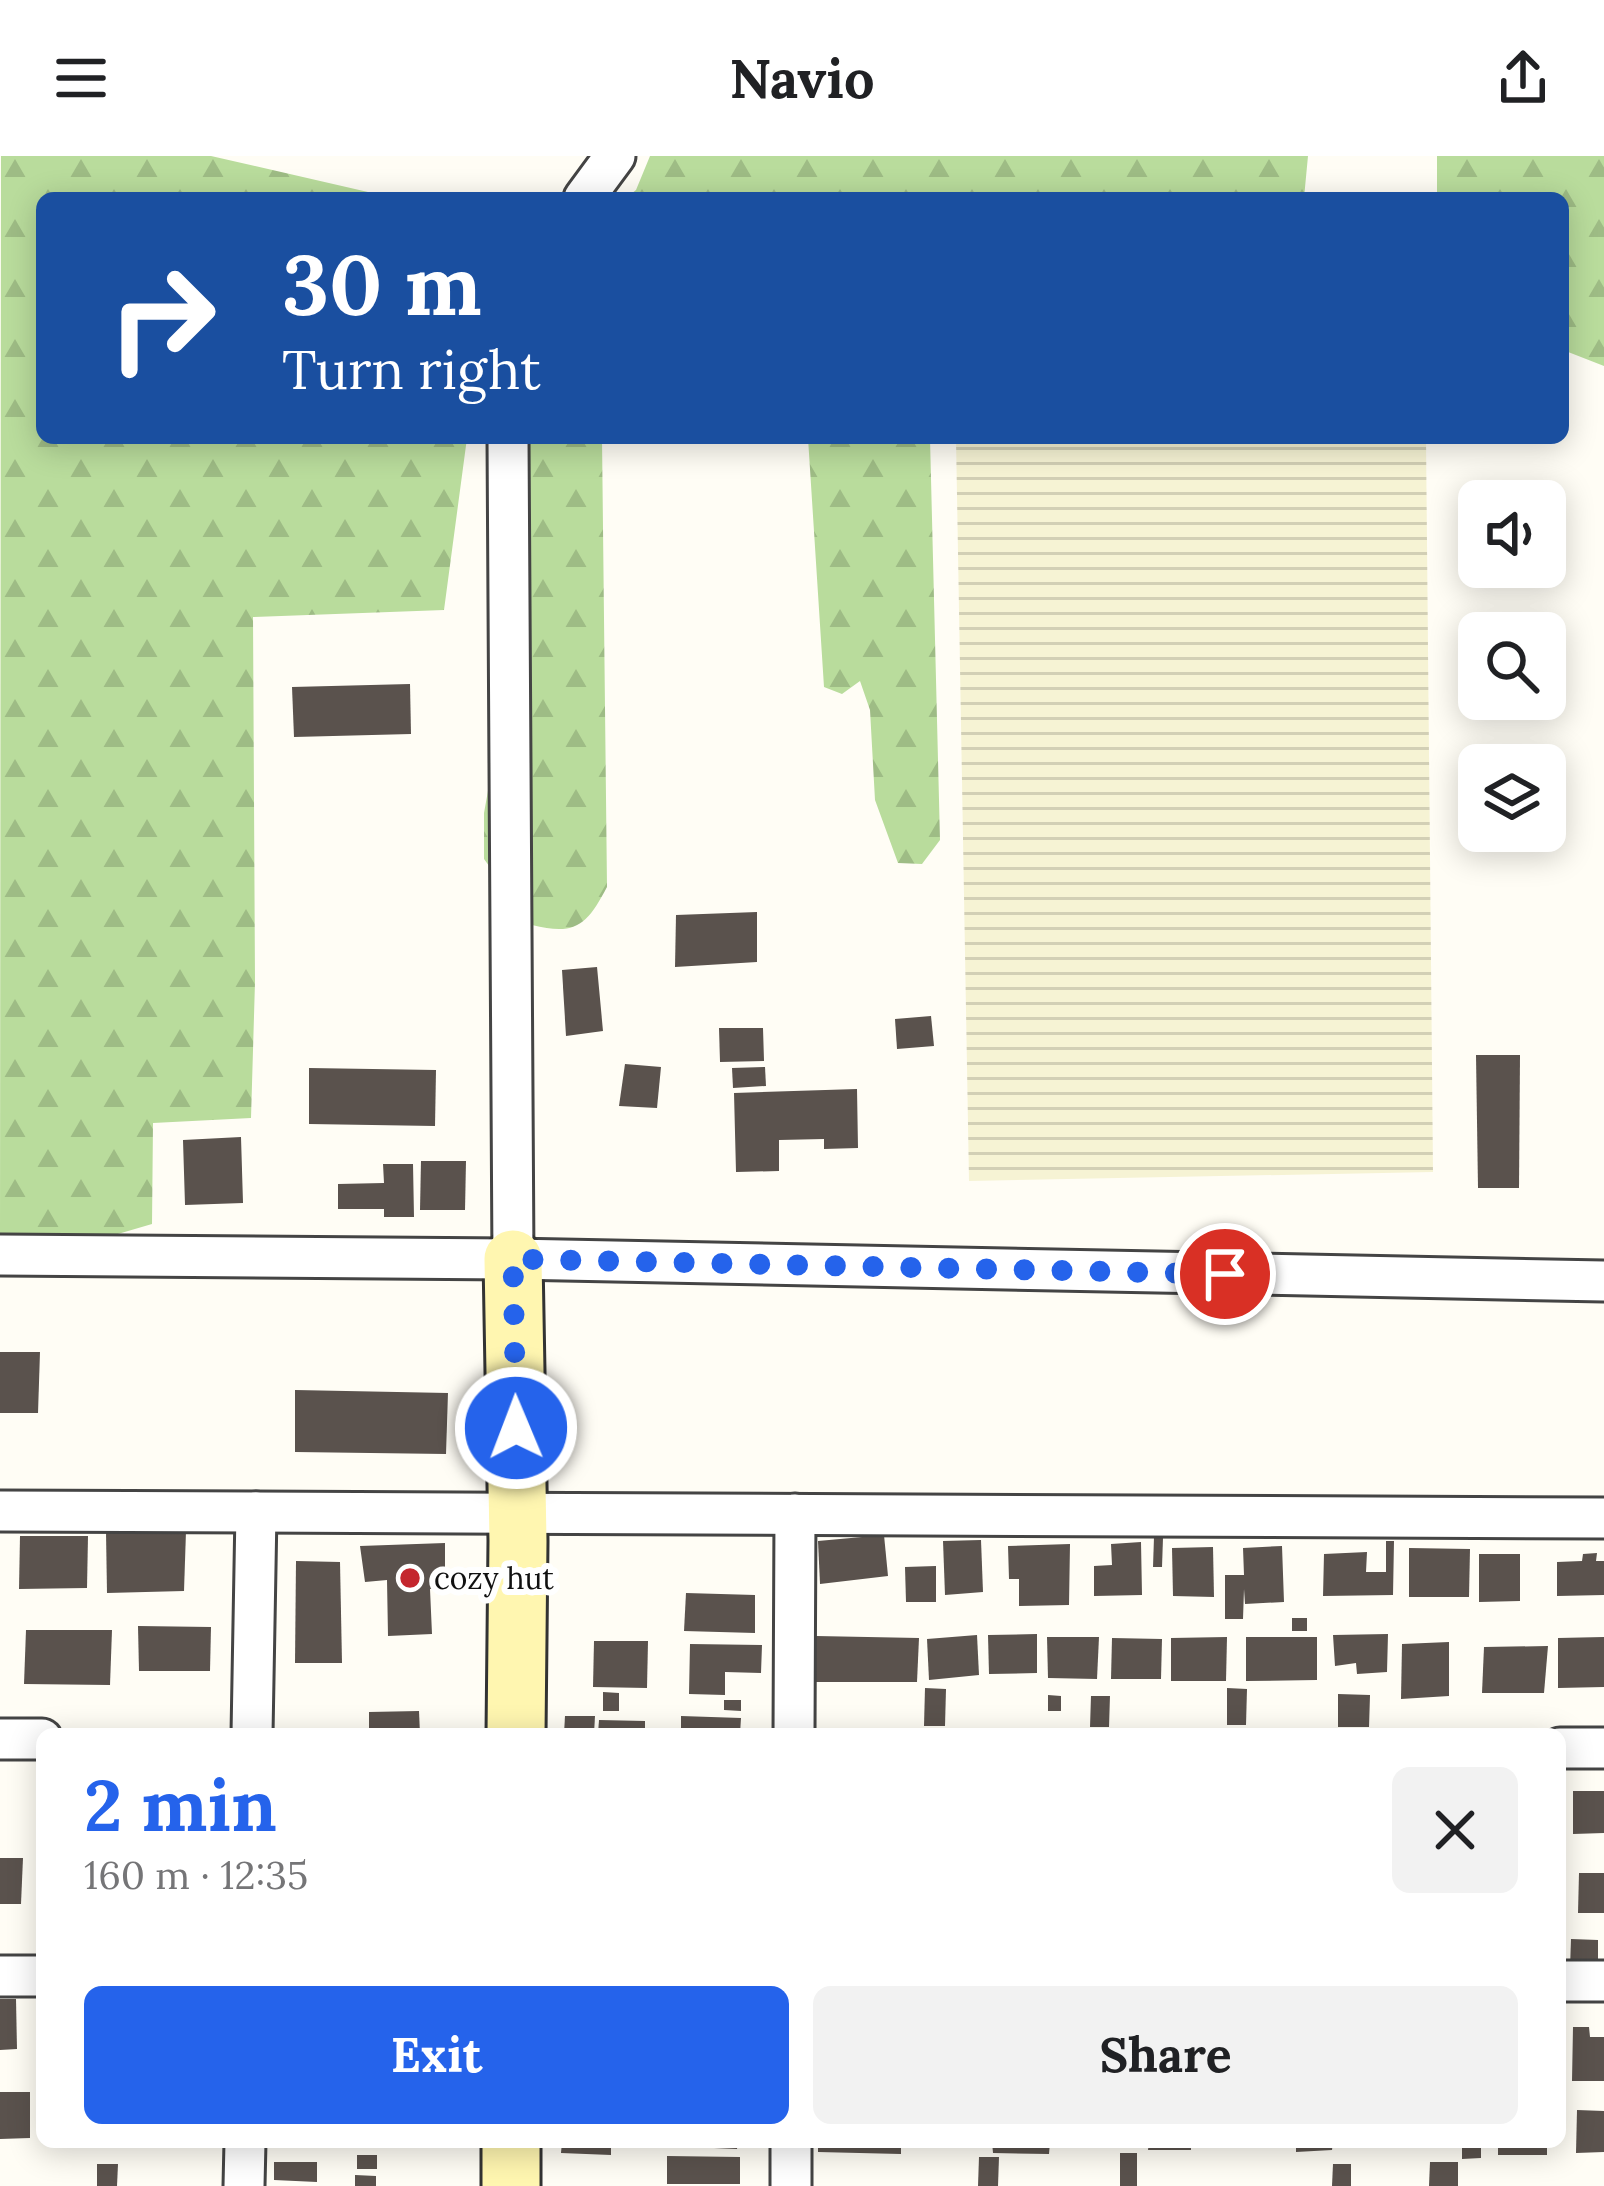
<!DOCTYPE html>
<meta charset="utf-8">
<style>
body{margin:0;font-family:Lora,serif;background:#f2f2f2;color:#202124;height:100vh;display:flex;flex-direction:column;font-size:45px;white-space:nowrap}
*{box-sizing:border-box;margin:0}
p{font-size:39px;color:#757577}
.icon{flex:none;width:66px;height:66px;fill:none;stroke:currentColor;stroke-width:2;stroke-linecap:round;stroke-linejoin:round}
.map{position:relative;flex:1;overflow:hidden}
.side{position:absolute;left:36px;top:1572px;width:1530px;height:420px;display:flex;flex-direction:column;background:#fff;border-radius:18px;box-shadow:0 6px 30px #0003}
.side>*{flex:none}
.hud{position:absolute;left:36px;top:36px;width:1533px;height:252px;border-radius:18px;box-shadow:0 6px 30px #0003;background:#1a4fa0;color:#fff;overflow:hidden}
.tools{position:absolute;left:1458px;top:324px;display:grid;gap:24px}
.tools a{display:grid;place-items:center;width:108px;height:108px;border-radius:18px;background:#fff;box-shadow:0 6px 30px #0003;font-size:60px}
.pin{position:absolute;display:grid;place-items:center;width:102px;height:102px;color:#fff;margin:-51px;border:6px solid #fff;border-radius:50%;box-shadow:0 3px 12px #0007}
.me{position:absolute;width:132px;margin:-66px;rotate:359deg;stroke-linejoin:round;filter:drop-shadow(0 0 9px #0008)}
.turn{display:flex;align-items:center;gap:42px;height:252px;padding:0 48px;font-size:54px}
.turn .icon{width:156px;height:156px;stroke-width:2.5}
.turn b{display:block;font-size:84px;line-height:102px}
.round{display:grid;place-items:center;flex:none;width:126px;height:126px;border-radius:18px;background:#f2f2f2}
.summary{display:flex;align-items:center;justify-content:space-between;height:204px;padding:0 48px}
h1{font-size:72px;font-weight:700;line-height:90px;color:#2563eb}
.action{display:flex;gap:24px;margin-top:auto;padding:24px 48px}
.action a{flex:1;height:138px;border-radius:18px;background:#2563eb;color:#fff;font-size:48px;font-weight:700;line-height:138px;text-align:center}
.action a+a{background:#f2f2f2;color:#202124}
header{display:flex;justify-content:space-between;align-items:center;height:156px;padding:0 48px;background:#fff;font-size:54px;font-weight:700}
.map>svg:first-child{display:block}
.farmland{fill:url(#farmland-rules)}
.forest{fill:url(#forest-firs)}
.building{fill:#5a524d}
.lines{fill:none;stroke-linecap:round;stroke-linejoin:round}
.street-casing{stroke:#444;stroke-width:45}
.secondary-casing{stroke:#333;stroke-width:63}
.street{stroke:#fff;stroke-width:39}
.secondary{stroke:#fff6b0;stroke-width:57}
.route{stroke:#2563eb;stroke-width:21;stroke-dasharray:0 37.8}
.poi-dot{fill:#c4262e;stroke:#fff;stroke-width:4.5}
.labels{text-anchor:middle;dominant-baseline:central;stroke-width:12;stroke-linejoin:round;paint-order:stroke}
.poi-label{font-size:30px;fill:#111;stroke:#fff;text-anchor:start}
</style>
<header><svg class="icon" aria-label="menu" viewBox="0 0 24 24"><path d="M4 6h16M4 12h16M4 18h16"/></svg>Navio<svg class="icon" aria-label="share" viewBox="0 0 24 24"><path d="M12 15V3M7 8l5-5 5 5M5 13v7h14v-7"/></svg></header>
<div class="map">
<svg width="1604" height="2030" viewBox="0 0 1604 2030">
<defs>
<pattern id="farmland-rules" width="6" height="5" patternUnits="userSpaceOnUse" patternTransform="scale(3)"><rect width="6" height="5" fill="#f6f3d4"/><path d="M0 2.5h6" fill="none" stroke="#d2cfb5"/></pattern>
<pattern id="forest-firs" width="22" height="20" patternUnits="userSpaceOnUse" patternTransform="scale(3)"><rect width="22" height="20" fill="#b9dc9c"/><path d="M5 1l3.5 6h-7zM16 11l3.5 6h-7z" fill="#9ebc85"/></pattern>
</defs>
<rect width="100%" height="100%" fill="#fffdf5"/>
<path class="farmland" d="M956,282H1426L1433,1016L969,1025Z"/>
<g class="forest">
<path d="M1,0H211L394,42H42V282H467L444,454L253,461L255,826L251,962L153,967L152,1068L111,1080L0,1078Z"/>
<path d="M650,0H1308L1304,42H626L636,34Z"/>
<path d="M1437,0H1604V210L1563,194V42H1437Z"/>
<path d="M518,282H602L607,731C587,769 576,780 532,769L484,703V657L524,435Z"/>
<path d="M808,282H930L940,684L922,708L898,707L875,644L870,554L860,525L842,538L824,531Z"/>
</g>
<g class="building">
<path d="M410,528L411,578L294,581L292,531Z"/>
<path d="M757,756V806L675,811L676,759Z"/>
<path d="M597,811L603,875L566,880L562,814Z"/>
<path d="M931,860L934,890L897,893L895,863Z"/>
<path d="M719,872H763L764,905L720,906Z"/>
<path d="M1476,899H1520L1519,1032H1478Z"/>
<path d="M625,908L661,911L657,952L619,950Z"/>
<path d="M765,911L766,930L733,932L732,912Z"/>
<path d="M309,912L436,914L435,970L309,968Z"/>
<path d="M857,933L858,992L824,993V983L779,984V1015L736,1016L734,937Z"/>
<path d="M241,981L243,1047L185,1049L183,984Z"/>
<path d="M421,1005H466L465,1054H420Z"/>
<path d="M383,1008H413L414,1061H384V1053H338V1028L384,1027Z"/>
<path d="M0,1196H40L38,1257H0Z"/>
<path d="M295,1234L448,1237L446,1298L295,1296Z"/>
<path d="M186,1375L184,1435L107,1437L106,1376Z"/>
<path d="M884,1379L888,1420L820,1428L818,1385Z"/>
<path d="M20,1380H88L87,1432L19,1433Z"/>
<path d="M1154,1381L1163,1382L1162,1411H1153Z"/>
<path d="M981,1384L983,1436L945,1439L943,1385Z"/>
<path d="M1386,1385H1394L1393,1439L1323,1440L1324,1398L1367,1396L1366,1416H1386Z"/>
<path d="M1141,1386L1142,1439L1094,1440V1410L1112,1409L1111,1388Z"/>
<path d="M445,1387V1432L430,1433L432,1478L388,1480L387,1424L365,1426L360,1390Z"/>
<path d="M1070,1388L1069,1449L1019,1450V1423H1009L1008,1390Z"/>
<path d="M1282,1390L1284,1446L1245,1448L1244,1433L1243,1463H1225V1419H1244L1243,1392Z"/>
<path d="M1213,1391L1214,1441L1173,1440L1172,1392Z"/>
<path d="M1409,1392L1470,1393L1469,1441H1409Z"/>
<path d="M1597,1397L1596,1405H1604V1439L1557,1440V1406L1582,1405L1583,1398Z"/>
<path d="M1479,1398H1520V1445L1479,1446Z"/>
<path d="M296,1405L340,1406L342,1507H295Z"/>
<path d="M936,1410V1446H906L905,1411Z"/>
<path d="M686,1437L755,1439V1477L684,1475Z"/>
<rect x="1292" y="1462" width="15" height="13"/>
<path d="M138,1470L211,1471L210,1515H139Z"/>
<path d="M26,1474H112L110,1529L24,1528Z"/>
<path d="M1037,1478V1517L989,1518L988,1479Z"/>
<path d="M1388,1478L1387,1516L1357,1518L1356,1507L1335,1510L1333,1479Z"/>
<path d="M977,1479L979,1519L929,1524L927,1483Z"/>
<path d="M816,1480L919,1482L917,1526H815Z"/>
<path d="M1047,1481H1099L1097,1523L1048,1522Z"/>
<path d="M1227,1481L1226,1525H1171V1482Z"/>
<path d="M1246,1481H1317V1524L1246,1525Z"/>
<path d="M1604,1481V1531L1558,1532V1482Z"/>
<path d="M1112,1482L1162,1483L1161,1523H1111Z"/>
<path d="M594,1485H648L647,1532L593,1531Z"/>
<path d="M1449,1486V1540L1401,1543L1402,1488Z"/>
<path d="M690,1488L762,1489L761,1517L725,1516V1539L689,1538Z"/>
<path d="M1548,1490L1544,1537H1482L1484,1491Z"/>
<path d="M925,1532L946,1533L945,1570H924Z"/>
<path d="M1227,1532L1247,1533L1246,1569H1227Z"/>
<path d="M603,1536L619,1537V1555H603Z"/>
<path d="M1338,1538L1370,1539L1369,1571H1338Z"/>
<path d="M1048,1539L1061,1540V1555H1048Z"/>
<path d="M1091,1540H1110L1109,1571H1090Z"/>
<path d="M724,1544H741V1555L724,1554Z"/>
<path d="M419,1555L420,1578H369V1556Z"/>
<path d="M565,1560H595L594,1578H564Z"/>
<path d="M681,1560L741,1562L740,1578H681Z"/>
<path d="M599,1564L645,1565V1578H598Z"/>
<path d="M1573,1635H1604V1677L1573,1678Z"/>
<path d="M0,1702H23L21,1748H0Z"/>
<path d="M37,1716H42V1767H38Z"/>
<path d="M1579,1717H1604V1757H1578Z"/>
<path d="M1571,1783L1598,1784V1812H1570Z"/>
<path d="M0,1843H16L17,1893L0,1894Z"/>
<path d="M1560,1858H1565L1566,1887H1560Z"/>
<path d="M1573,1871H1589L1590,1881H1604V1925H1572Z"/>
<path d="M0,1936H30V1982L0,1983Z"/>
<path d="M1577,1954L1604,1955V1996L1576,1997Z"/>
<path d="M276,1986H313L314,1990L276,1991Z"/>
<path d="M562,1986H611V1999L561,1997Z"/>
<path d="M668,1986H738L737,1993L668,1990Z"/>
<path d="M818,1986H901V1998L818,1996Z"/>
<path d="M992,1986H1050L1049,1998L993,1997Z"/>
<path d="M1149,1986H1191V1994H1148Z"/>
<path d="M1296,1986H1333L1332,1994L1296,1996Z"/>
<path d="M1428,1986H1481V2002L1462,2003V1992H1429Z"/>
<rect x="1498" y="1986" width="49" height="13"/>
<rect x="1120" y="1997" width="17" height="33"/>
<rect x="357" y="1999" width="20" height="14"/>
<path d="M667,2000L740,2001V2028H667Z"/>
<path d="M979,2001H999L998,2030H978Z"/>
<path d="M274,2006H317V2026L274,2024Z"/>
<path d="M1430,2006H1458V2030H1429Z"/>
<path d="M97,2008H118L117,2030H97Z"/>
<path d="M1333,2008H1351V2030H1332Z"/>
<path d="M355,2019L376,2020V2030H355Z"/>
</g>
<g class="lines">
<defs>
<g id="street">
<path d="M584,42L615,0"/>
<path d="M508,282L513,1103"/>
<path d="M0,1099L513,1103L1604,1125"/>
<path d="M0,1355L1604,1362"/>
<path d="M252,1578L256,1356"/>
<path d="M794,1578L795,1358"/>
<path d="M0,1583H42"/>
<path d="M1560,1592H1604"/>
<path d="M0,1820H42"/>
<path d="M1560,1825H1604"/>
<path d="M244,2030L245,1986"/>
<path d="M791,2030V1986"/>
</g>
<g id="secondary">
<path d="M513,1103L518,1385L516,1578"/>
<path d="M511,2030V1986"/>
</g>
</defs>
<use href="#street" class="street-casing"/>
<use href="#secondary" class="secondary-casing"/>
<use href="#street" class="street"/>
<use href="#secondary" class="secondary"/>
</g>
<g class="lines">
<path class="route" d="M516,1272L513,1103L1225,1118"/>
</g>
<circle class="poi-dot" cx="410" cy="1422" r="12"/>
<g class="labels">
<g class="poi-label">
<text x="434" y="1422">cozy hut</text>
</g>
</g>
</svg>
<div class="tools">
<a><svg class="icon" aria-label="sound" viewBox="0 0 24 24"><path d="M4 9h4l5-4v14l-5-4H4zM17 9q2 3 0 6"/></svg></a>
<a><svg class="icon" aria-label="search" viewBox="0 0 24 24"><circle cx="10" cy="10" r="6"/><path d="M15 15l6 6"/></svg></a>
<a><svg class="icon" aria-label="layers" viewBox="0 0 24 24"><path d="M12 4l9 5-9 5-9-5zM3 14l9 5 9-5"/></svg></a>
</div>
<div class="pin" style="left:1225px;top:1118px;background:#d93025"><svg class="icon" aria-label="arrive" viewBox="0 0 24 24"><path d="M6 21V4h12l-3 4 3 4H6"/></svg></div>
<svg class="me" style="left:516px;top:1272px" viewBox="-20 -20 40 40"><circle r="17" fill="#2563eb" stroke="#fff" stroke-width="3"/><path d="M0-11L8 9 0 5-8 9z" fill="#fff"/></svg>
<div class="hud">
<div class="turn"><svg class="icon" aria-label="right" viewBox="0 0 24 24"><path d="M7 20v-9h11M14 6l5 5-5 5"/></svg><div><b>30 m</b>Turn right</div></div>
</div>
<section class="side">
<div class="summary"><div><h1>2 min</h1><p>160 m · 12:35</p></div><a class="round"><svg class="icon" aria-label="close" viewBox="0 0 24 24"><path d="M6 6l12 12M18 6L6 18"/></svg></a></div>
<div class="action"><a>Exit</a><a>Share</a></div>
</section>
</div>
